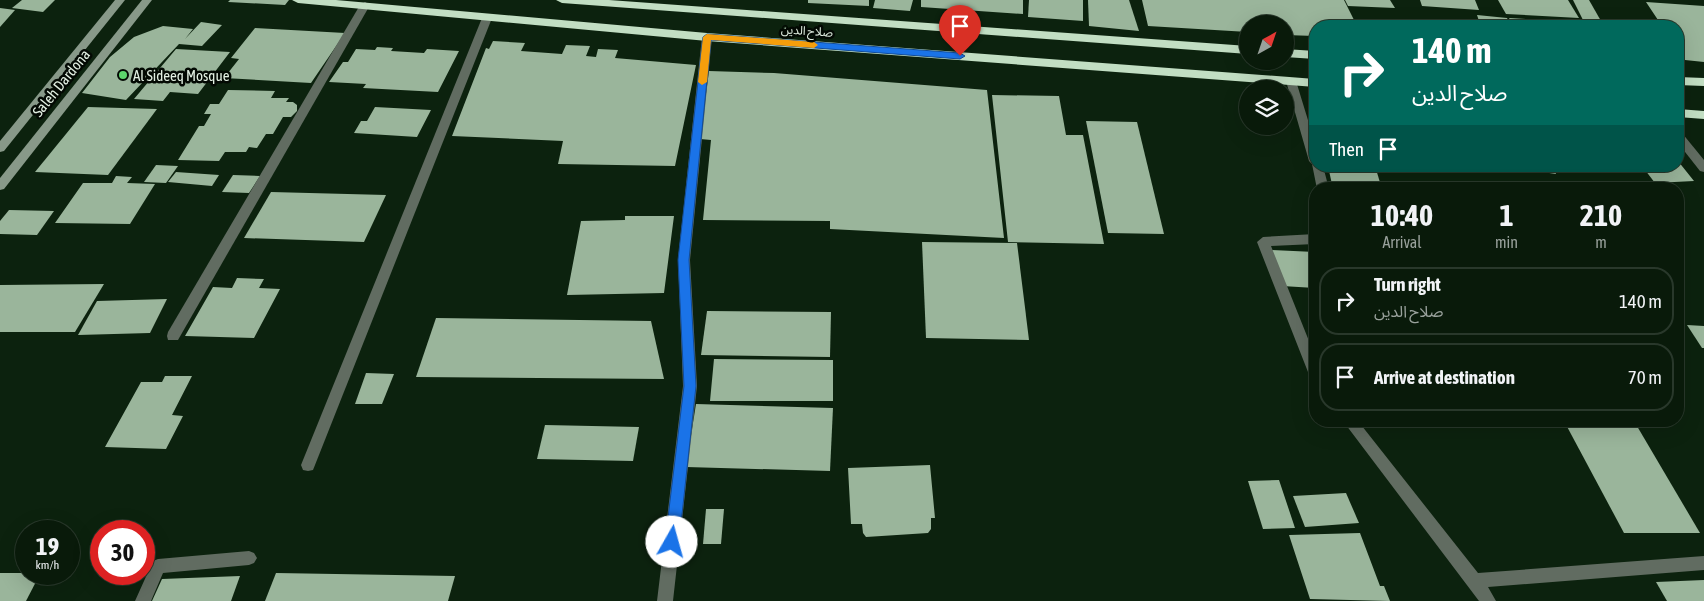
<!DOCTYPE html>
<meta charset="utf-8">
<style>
body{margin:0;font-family:"Asap Condensed","Noto Sans Arabic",sans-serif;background:#122313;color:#f1f3f6;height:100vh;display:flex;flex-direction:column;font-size:19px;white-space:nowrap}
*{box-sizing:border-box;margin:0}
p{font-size:16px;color:#99a19c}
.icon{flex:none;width:28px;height:28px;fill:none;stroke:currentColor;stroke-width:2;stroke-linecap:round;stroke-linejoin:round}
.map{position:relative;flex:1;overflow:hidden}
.panel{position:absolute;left:1309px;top:182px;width:375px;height:245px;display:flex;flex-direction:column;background:#091a0a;border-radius:20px;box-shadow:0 5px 20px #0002,0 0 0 1px #29382b}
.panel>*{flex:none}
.guide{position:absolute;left:1309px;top:20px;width:375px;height:152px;border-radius:20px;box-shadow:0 5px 20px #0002,0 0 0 1px #29382b;background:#00695c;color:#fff;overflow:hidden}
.needle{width:32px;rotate:40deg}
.buttons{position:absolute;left:1239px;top:15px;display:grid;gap:10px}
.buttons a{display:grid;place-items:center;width:55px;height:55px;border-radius:50%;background:#091a0a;box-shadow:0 5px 20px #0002,0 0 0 1px #29382b;font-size:25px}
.speed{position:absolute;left:15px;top:520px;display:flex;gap:10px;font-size:25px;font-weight:700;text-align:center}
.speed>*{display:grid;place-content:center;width:65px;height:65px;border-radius:50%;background:#091a0a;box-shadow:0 5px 20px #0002,0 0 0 1px #29382b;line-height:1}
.speed small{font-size:12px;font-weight:400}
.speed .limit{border:8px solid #d22;background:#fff;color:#111}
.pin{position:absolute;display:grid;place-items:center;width:42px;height:42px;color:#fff;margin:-51px -21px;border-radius:50% 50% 50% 0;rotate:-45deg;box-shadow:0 0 5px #0007}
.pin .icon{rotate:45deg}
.me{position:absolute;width:55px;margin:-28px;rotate:7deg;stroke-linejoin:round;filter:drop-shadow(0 0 4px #0008)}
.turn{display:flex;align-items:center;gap:18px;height:105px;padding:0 20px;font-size:22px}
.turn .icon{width:65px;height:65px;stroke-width:2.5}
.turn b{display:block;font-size:35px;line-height:42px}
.then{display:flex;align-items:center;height:48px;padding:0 20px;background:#0003;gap:10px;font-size:19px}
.eta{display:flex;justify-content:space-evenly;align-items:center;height:85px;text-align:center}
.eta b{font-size:30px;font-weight:700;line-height:35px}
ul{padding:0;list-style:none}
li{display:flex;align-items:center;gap:15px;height:68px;margin:0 10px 8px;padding:0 10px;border:2px solid #29382b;border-radius:20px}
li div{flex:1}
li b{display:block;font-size:19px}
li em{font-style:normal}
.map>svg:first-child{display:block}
.building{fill:#9ab59b}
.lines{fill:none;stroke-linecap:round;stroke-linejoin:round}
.lane{fill:#616c61;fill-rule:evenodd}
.street{fill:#616c61;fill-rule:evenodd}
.secondary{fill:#889989;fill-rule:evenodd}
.highway{fill:#c2dec3;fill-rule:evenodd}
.route{fill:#1a73e8;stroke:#114b97}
.slow{fill:#f59e0b}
.poi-dot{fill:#5dd56c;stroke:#030903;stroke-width:2}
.labels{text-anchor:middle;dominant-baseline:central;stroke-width:5;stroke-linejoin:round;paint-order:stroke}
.far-street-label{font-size:12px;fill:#e2efe2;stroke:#030903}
.poi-label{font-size:15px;fill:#e2efe2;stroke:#030903;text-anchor:start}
.street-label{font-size:15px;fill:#e2efe2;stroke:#030903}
</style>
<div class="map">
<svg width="1704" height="601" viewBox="0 0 1704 601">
<rect width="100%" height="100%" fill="#0c220e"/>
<g class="building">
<path d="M22,0H55L43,12L12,8Z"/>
<path d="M230,0H289L285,5L228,2Z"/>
<path d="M808,0H869V6L808,3Z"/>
<path d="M875,0H913L910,11L873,8Z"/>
<path d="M921,0H1023V14L921,7Z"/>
<path d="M1029,0H1083V21L1028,17Z"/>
<path d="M1088,0H1129L1139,31L1089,26Z"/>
<path d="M1142,0H1344L1357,26H1315V36L1285,35V24H1248V32L1148,26Z"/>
<path d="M1345,0H1390L1395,8L1348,6Z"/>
<path d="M1420,0H1475L1479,10L1422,6Z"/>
<path d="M1498,0H1568L1579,18L1506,14Z"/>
<path d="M1573,0H1589L1601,21L1583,20Z"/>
<path d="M1646,2L1704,6V62L1685,60L1678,50V26H1662Z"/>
<path d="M0,8L15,10L0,27Z"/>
<path d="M1477,15L1507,18L1511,26H1478L1476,21H1479Z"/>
<path d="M1509,18L1542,20L1546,26H1514Z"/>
<path d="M201,22L222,25L202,46L179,44L126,100L82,93L110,57L134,37L163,26L193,29L185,39Z"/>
<path d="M255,28L345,33L311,83L224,78L239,59L231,58Z"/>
<path d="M493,41L525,43L521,51L562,54L566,45L590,46L586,56L596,57L598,49L618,50L615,58L696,65L675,166L558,164L563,141L452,136L486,48L489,49Z"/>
<path d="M377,47L393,48L391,51L424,53L427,49L459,51L438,92L363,88L366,84L329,82L343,62H348L356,49L375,50Z"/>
<path d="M176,49L230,52L198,94L170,92L163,101L134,99Z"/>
<path d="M709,71L774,73L987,90L1004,238L830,229V221L703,220L711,140L700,139Z"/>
<path d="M228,90L275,91L271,98H289L286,102H293L297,105V111L291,117H283L273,134H266L257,148L249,147L246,152H225L219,161L178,160L199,126H204L211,114H204L210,104H219Z"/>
<path d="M992,95L1059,96L1066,135H1083L1104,244L1008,242Z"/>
<path d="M88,107L157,109L108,175L35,172Z"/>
<path d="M375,107L431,110L417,137L354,133L361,121H367Z"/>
<path d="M1086,121L1137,122L1164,234L1108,233Z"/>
<path d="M1678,161L1694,181L1655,183L1642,166H1678Z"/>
<path d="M156,165L178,166L166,183L144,182Z"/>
<path d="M1328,166H1375L1382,189H1333Z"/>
<path d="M1509,166H1553L1556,174L1509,167Z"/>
<path d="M176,172L219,175L212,186L168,182Z"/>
<path d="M233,175L260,176L249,193L222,192Z"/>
<path d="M116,176L132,177L127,183L155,184L130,224L55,223L83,183H112Z"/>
<path d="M271,192L386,195L364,242L244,238Z"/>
<path d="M9,210L54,211L37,235L0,234V221Z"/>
<path d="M625,216H674L664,293L567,295L581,221L625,220Z"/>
<path d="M922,242L1017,243L1029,340L926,338Z"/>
<path d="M1272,250L1315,252V288L1282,286Z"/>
<path d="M237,278L264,279L259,288L280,289L254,338L185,336L213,287L232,288Z"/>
<path d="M104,284L75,332H0V285Z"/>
<path d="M167,299L150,333L78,335L97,301Z"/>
<path d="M707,311L831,312L830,357L701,355Z"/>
<path d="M436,318L651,321L664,379L416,377Z"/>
<path d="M1687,325L1704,326V348H1702Z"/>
<path d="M714,359L833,360V401H710Z"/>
<path d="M366,373L394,374L382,404H355Z"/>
<path d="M165,376H192L172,415L183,416L166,449L105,447L141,382H162Z"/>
<path d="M696,404L833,408L830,471L686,467Z"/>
<path d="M1564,421H1634L1700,533H1624Z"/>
<path d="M545,425L639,427L633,461L537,459Z"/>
<path d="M930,465L935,518H931V529L928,533L866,537L863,533L862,524H851L848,468Z"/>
<path d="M1279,480L1295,528L1263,529L1248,481Z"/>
<path d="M1346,493L1359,523L1305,527L1293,496Z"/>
<path d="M706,509H724L721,544H703Z"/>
<path d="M1360,533L1380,586H1384L1390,601L1310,599L1289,535Z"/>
<path d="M0,573H26L40,574L26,601H0Z"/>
<path d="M276,573L455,576L448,601H265Z"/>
<path d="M240,576L231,601H152L162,579Z"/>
<path d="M1704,580V601H1667L1656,582Z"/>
</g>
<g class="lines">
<g class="lane">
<path d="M365,2L370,5L178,340H168L167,336L168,332L360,5Z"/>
<path d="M487,15L492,18L315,465L313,470L308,471L303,470L301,465L482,18Z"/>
</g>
<g class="street">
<path d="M707,34L712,37L690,260L697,386L673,601H657L683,386L678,260L702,37Z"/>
<path d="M1291,78L1296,81L1315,143V166H1323L1329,189H1317L1312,164L1309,161L1286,81Z"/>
<path d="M1678,132L1682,133L1704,160V172L1700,171L1678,143Z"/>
<path d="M1315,234V244L1271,246L1315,356V378L1310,376L1308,372L1257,242L1263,237Z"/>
<path d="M1343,421H1358L1478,573L1704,556V570L1488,587L1496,601H1479Z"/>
<path d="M249,551L254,553L257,558L254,563L249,565L163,573L151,601H135L153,561L158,559Z"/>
</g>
<g class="secondary">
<path d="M115,0H125L4,151L0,152V141Z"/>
<path d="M142,0H152L4,189L0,190V178Z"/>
</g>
<g class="highway">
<path d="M292,0H336L707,33L1315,79V87L707,41L298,3Z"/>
<path d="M556,0H609L1248,46V54L562,3Z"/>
<path d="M1285,49L1315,51V59L1285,57Z"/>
<path d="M1678,77L1704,78V86L1678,85Z"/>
<path d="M1678,109L1704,111V119L1678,117Z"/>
</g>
</g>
<path class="route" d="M707,34L960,53L965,56L960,59L711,40L689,260L696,386L679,542L677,547L672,549L667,547L665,542L684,386L678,260L703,37Z"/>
<path class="slow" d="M707,34L814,42L818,45L814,48L711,40L707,82L702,85L698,82L703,37Z"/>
<circle class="poi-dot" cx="123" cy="75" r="5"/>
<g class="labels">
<g class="far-street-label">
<text transform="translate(807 31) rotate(4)">صلاح الدين</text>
</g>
<g class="poi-label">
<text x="133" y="75">Al Sideeq Mosque</text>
</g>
<g class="street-label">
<text transform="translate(61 83) rotate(-51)">Saleh Dardona</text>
</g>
</g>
</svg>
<div class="buttons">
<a><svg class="needle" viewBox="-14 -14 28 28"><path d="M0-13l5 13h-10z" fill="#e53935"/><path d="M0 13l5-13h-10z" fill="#99a19c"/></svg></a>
<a><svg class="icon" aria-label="layers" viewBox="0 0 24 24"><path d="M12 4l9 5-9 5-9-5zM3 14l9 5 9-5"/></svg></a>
</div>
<div class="speed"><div>19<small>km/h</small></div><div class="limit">30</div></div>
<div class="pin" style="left:960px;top:56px;background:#d93025"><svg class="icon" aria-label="arrive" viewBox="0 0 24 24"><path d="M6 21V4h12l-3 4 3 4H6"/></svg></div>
<svg class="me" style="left:672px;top:542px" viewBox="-20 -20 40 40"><circle r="19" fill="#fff"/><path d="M0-13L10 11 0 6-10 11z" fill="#1a73e8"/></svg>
<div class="guide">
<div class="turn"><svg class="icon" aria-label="right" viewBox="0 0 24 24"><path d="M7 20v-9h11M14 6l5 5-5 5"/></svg><div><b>140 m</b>صلاح الدين</div></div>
<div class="then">Then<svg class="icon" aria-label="arrive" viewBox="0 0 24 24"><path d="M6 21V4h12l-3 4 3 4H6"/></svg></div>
</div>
<section class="panel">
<div class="eta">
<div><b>10:40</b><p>Arrival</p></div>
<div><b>1</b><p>min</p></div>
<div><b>210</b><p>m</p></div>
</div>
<ul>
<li><svg class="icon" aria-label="right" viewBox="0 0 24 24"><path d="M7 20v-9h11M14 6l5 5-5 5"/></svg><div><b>Turn right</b><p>صلاح الدين</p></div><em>140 m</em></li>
<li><svg class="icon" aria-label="arrive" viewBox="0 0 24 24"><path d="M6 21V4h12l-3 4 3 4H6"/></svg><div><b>Arrive at destination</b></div><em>70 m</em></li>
</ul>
</section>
</div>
